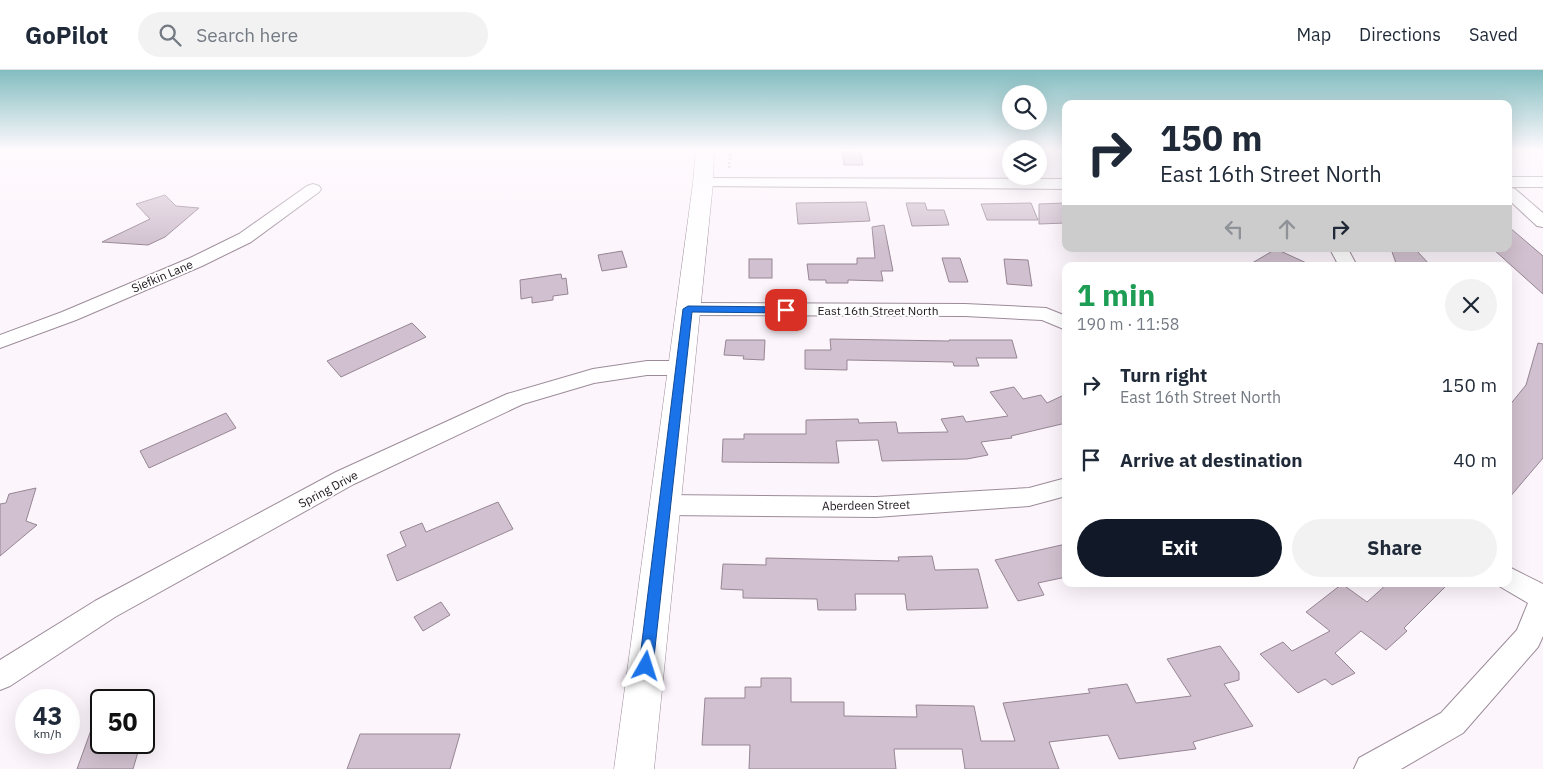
<!DOCTYPE html>
<meta charset="utf-8">
<style>
body{margin:0;font-family:"IBM Plex Sans",sans-serif;background:#f2f2f3;color:#1f2937;height:100vh;display:flex;flex-direction:column;font-size:19px;white-space:nowrap}
*{box-sizing:border-box;margin:0}
p{font-size:16px;color:#747a83}
.icon{flex:none;width:28px;height:28px;fill:none;stroke:currentColor;stroke-width:2;stroke-linecap:round;stroke-linejoin:round}
.map{position:relative;flex:1;overflow:hidden}
.sheet{position:absolute;left:1062px;top:192px;width:450px;height:325px;display:flex;flex-direction:column;background:#fff;border-radius:10px;box-shadow:0 5px 20px #0002}
.sheet>*{flex:none}
.banner{position:absolute;left:1062px;top:30px;width:450px;height:152px;border-radius:10px;box-shadow:0 5px 20px #0002;background:#fff;color:#1f2937;overflow:hidden}
.tools{position:absolute;left:1002px;top:15px;display:grid;gap:10px}
.tools a{display:grid;place-items:center;width:45px;height:45px;border-radius:50%;background:#fff;box-shadow:0 5px 20px #0002;font-size:25px}
.speed{position:absolute;left:15px;top:619px;display:flex;gap:10px;font-size:25px;font-weight:700;text-align:center}
.speed>*{display:grid;place-content:center;width:65px;height:65px;border-radius:50%;background:#fff;box-shadow:0 5px 20px #0002;line-height:1}
.speed small{font-size:12px;font-weight:400}
.speed .limit{border:2px solid #111;border-radius:8px;background:#fff;color:#111}
.pin{position:absolute;display:grid;place-items:center;width:42px;height:42px;color:#fff;margin:-21px;border-radius:10px;box-shadow:0 2px 8px #0006}
.me{position:absolute;width:55px;margin:-28px;rotate:6deg;stroke-linejoin:round;filter:drop-shadow(0 0 4px #0008)}
.turn{display:flex;align-items:center;gap:18px;height:105px;padding:0 15px;font-size:22px}
.turn .icon{width:65px;height:65px;stroke-width:2.5}
.turn b{display:block;font-size:35px;line-height:42px}
.lanes{display:flex;align-items:center;height:48px;padding:0 15px;background:#0003;justify-content:center;gap:25px;direction:ltr}
.lanes .off{opacity:.35}
.round{display:grid;place-items:center;flex:none;width:52px;height:52px;border-radius:26px;background:#f2f2f3}
.summary{display:flex;align-items:center;justify-content:space-between;height:85px;padding:0 15px}
h1{font-size:30px;font-weight:700;line-height:38px;color:#1e9e55}
.cta{display:flex;gap:10px;margin-top:auto;padding:10px 15px}
.cta a{flex:1;height:58px;border-radius:30px;background:#111827;color:#fff;font-size:20px;font-weight:700;line-height:58px;text-align:center}
.cta a+a{background:#f2f2f3;color:#1f2937}
ul{padding:0;list-style:none}
li{display:flex;align-items:center;gap:15px;height:75px;padding:0 15px}
li div{flex:1}
li b{display:block;font-size:19px}
li em{font-style:normal}
header{display:flex;align-items:center;gap:30px;box-sizing:border-box;height:70px;padding:0 25px;background:#fff;border-bottom:1px solid #e0e1e3}
header strong{font-size:24px}
nav{display:flex;gap:28px;margin-inline-start:auto;font-size:18px}
.search{width:350px;height:45px;background:#f2f2f3;display:flex;align-items:center;gap:12px;box-sizing:border-box;padding:0 18px;border-radius:28px;color:#747a83;font-size:19px}
.map>svg:first-child{display:block}
.building{fill:#d1c0cf;stroke:#968694}
.lines{fill:none;stroke-linecap:round;stroke-linejoin:round}
.street-casing{stroke:#9c8c9a;stroke-width:2}
.secondary-casing{stroke:#9c8c9a;stroke-width:1}
.path{stroke:#b1aab0;stroke-width:2.5;stroke-dasharray:2 2;stroke-linecap:butt}
.street{fill:#fff;fill-rule:evenodd}
.secondary{fill:#fff;fill-rule:evenodd}
.route{fill:#1a73e8;stroke:#114b97}
.labels{text-anchor:middle;dominant-baseline:central;stroke-width:4;stroke-linejoin:round;paint-order:stroke}
.street-label{font-size:12px;fill:#1d171c;stroke:#fff}
</style>
<header>
<strong>GoPilot</strong>
<div class="search"><svg class="icon" aria-label="search" viewBox="0 0 24 24"><circle cx="10" cy="10" r="6"/><path d="M15 15l6 6"/></svg>Search here</div>
<nav><a>Map</a><a>Directions</a><a>Saved</a></nav>
</header>
<div class="map">
<svg width="1543" height="699" viewBox="0 0 1543 699">
<rect width="100%" height="100%" fill="#fdf5fc"/>
<g class="building">
<path d="M842,79H860L863,95H844Z"/>
<path d="M165,125L176,136L199,138L165,167L148,175L102,172L150,149L136,134Z"/>
<path d="M866,132L870,151L798,154L796,133Z"/>
<path d="M906,133H925L927,140H944L949,155L912,156Z"/>
<path d="M1031,133L1038,150H987L981,134Z"/>
<path d="M1066,133V153L1039,154V134Z"/>
<path d="M884,155L893,201H881L883,211L848,210V213H826V210H809L807,194H857V188H875L872,157Z"/>
<path d="M1509,157L1543,186V224L1493,179H1509Z"/>
<path d="M1276,179L1313,196H1247Z"/>
<path d="M1391,179H1415L1431,196H1397Z"/>
<path d="M622,181L627,197L602,201L598,185Z"/>
<path d="M942,188H960L968,212H949Z"/>
<rect x="749" y="189" width="23" height="19"/>
<path d="M1004,189L1028,190L1032,216L1007,214Z"/>
<path d="M561,204L562,209L566,208L568,224L553,226V230L532,233V227L521,229L520,210Z"/>
<path d="M412,253L426,267L341,307L327,291Z"/>
<path d="M830,269L949,271V270H1012L1017,288H976L979,296H954L953,292L847,290V300L805,299V280H831Z"/>
<path d="M726,270H765L764,290L743,289L744,286L724,285Z"/>
<path d="M1538,273L1543,274V388L1509,428V336L1526,315Z"/>
<path d="M1014,317L1023,329L1041,325L1047,333L1066,324V353L1011,366L1012,368L981,372L988,385L967,389L882,391L878,370L836,371L839,393L722,392L723,369H744V364H806V350L858,349L859,353L896,352L898,363L948,362L941,349L963,346L966,352L1008,346L990,322Z"/>
<path d="M226,343L236,358L149,398L140,381Z"/>
<path d="M36,418L26,451L37,455L0,486V434L6,433L9,424Z"/>
<path d="M498,432L513,459L397,511L387,485L406,476L400,462L422,453L426,462Z"/>
<path d="M1066,474V507L1038,513L1044,525L1018,531L995,490Z"/>
<path d="M932,486L935,500L978,499L988,538L907,540L905,524H855L856,540H818L817,529L743,528V520L721,519L723,494L766,495V488L899,491L898,487Z"/>
<path d="M1342,514L1367,532L1387,514H1448L1404,558L1407,561L1386,580L1361,561L1335,583L1355,603L1332,615L1325,609L1298,623L1260,584L1283,572L1292,581L1330,561L1306,542Z"/>
<path d="M441,532L450,545L423,561L414,547Z"/>
<path d="M1220,576L1239,602V610L1224,614L1253,656L1193,672L1196,679L1119,689L1108,665L1049,672L1059,699H965L962,679H894L896,699H749L750,675H702L705,628H745V617H761V608H791V632H844V646L917,647L916,635L974,636L981,671H1015L1003,633L1090,623L1088,619L1127,614L1136,633L1191,626L1167,589Z"/>
<path d="M99,638H101V672H141L133,699H77Z"/>
<path d="M360,664H460L450,699H347Z"/>
</g>
<g class="lines">
<defs>
<g id="street">
<rect x="1509" y="107" width="34" height="10"/>
<path d="M703,108L1066,109V119L697,116L695,113L697,110Z"/>
<path d="M313,114L319,116L321,119L319,122L251,172L202,196L76,250L0,278V265L62,242L190,188L239,164L307,116Z"/>
<path d="M1509,117L1515,119L1543,143V157L1537,156L1509,130Z"/>
<path d="M1330,179H1348L1357,196H1339Z"/>
<path d="M688,233L965,234L1046,238L1066,246V260L1042,250L965,246L688,245L681,243L678,239L681,235Z"/>
<path d="M647,291H681L688,293L692,298L688,303L681,305H647L594,313L523,334L354,414L115,547L10,616L0,620V590L95,531L336,402L507,324L593,299Z"/>
<path d="M1066,408V426L1029,436L876,447L664,445L655,442L652,435L655,428L664,425L876,427L1029,418Z"/>
<path d="M1509,497L1543,514V566L1538,577L1463,663L1401,699H1354L1359,688L1441,643L1517,560L1528,533L1499,516L1498,514H1509Z"/>
</g>
<path id="secondary" d="M696,79H714L713,113L654,699H614L693,113Z"/>
</defs>
<use href="#street" class="street-casing"/>
<use href="#secondary" class="secondary-casing"/>
<path class="path" d="M729,98L731,79"/>
<use href="#street" class="street"/>
<use href="#secondary" class="secondary"/>
</g>
<linearGradient id="sky" x2="0" y2="1"><stop stop-color="#83bdc0"/><stop offset="0.45" stop-color="#fefafe"/><stop offset="1" stop-color="#fefafe" stop-opacity="0"/></linearGradient>
<rect width="1543" height="177" fill="url(#sky)"/>
<path class="route" d="M688,236L786,237L791,240L786,243L692,242L653,596L651,601L646,603L641,601L639,596L683,239Z"/>
<g class="labels">
<g class="street-label">
<text transform="translate(162 206) rotate(-23)">Siefkin Lane</text>
<text x="878" y="240">East 16th Street North</text>
<text transform="translate(328 419) rotate(-28)">Spring Drive</text>
<text transform="translate(866 435) rotate(-1)">Aberdeen Street</text>
</g>
</g>
</svg>
<div class="tools">
<a><svg class="icon" aria-label="search" viewBox="0 0 24 24"><circle cx="10" cy="10" r="6"/><path d="M15 15l6 6"/></svg></a>
<a><svg class="icon" aria-label="layers" viewBox="0 0 24 24"><path d="M12 4l9 5-9 5-9-5zM3 14l9 5 9-5"/></svg></a>
</div>
<div class="speed"><div>43<small>km/h</small></div><div class="limit">50</div></div>
<div class="pin" style="left:786px;top:240px;background:#d93025"><svg class="icon" aria-label="arrive" viewBox="0 0 24 24"><path d="M6 21V4h12l-3 4 3 4H6"/></svg></div>
<svg class="me" style="left:646px;top:596px" viewBox="-20 -20 40 40"><path d="M0-17L14 15 0 8-14 15z" fill="#1a73e8" stroke="#fff" stroke-width="4"/></svg>
<div class="banner">
<div class="turn"><svg class="icon" aria-label="right" viewBox="0 0 24 24"><path d="M7 20v-9h11M14 6l5 5-5 5"/></svg><div><b>150 m</b>East 16th Street North</div></div>
<div class="lanes"><svg class="icon off" aria-label="left" viewBox="0 0 24 24"><path d="M17 20v-9H6M10 6l-5 5 5 5"/></svg><svg class="icon off" aria-label="ahead" viewBox="0 0 24 24"><path d="M12 20V5M6 11l6-6 6 6"/></svg><svg class="icon" aria-label="right" viewBox="0 0 24 24"><path d="M7 20v-9h11M14 6l5 5-5 5"/></svg></div>
</div>
<section class="sheet">
<div class="summary"><div><h1>1 min</h1><p>190 m · 11:58</p></div><a class="round"><svg class="icon" aria-label="close" viewBox="0 0 24 24"><path d="M6 6l12 12M18 6L6 18"/></svg></a></div>
<ul>
<li><svg class="icon" aria-label="right" viewBox="0 0 24 24"><path d="M7 20v-9h11M14 6l5 5-5 5"/></svg><div><b>Turn right</b><p>East 16th Street North</p></div><em>150 m</em></li>
<li><svg class="icon" aria-label="arrive" viewBox="0 0 24 24"><path d="M6 21V4h12l-3 4 3 4H6"/></svg><div><b>Arrive at destination</b></div><em>40 m</em></li>
</ul>
<div class="cta"><a>Exit</a><a>Share</a></div>
</section>
</div>
